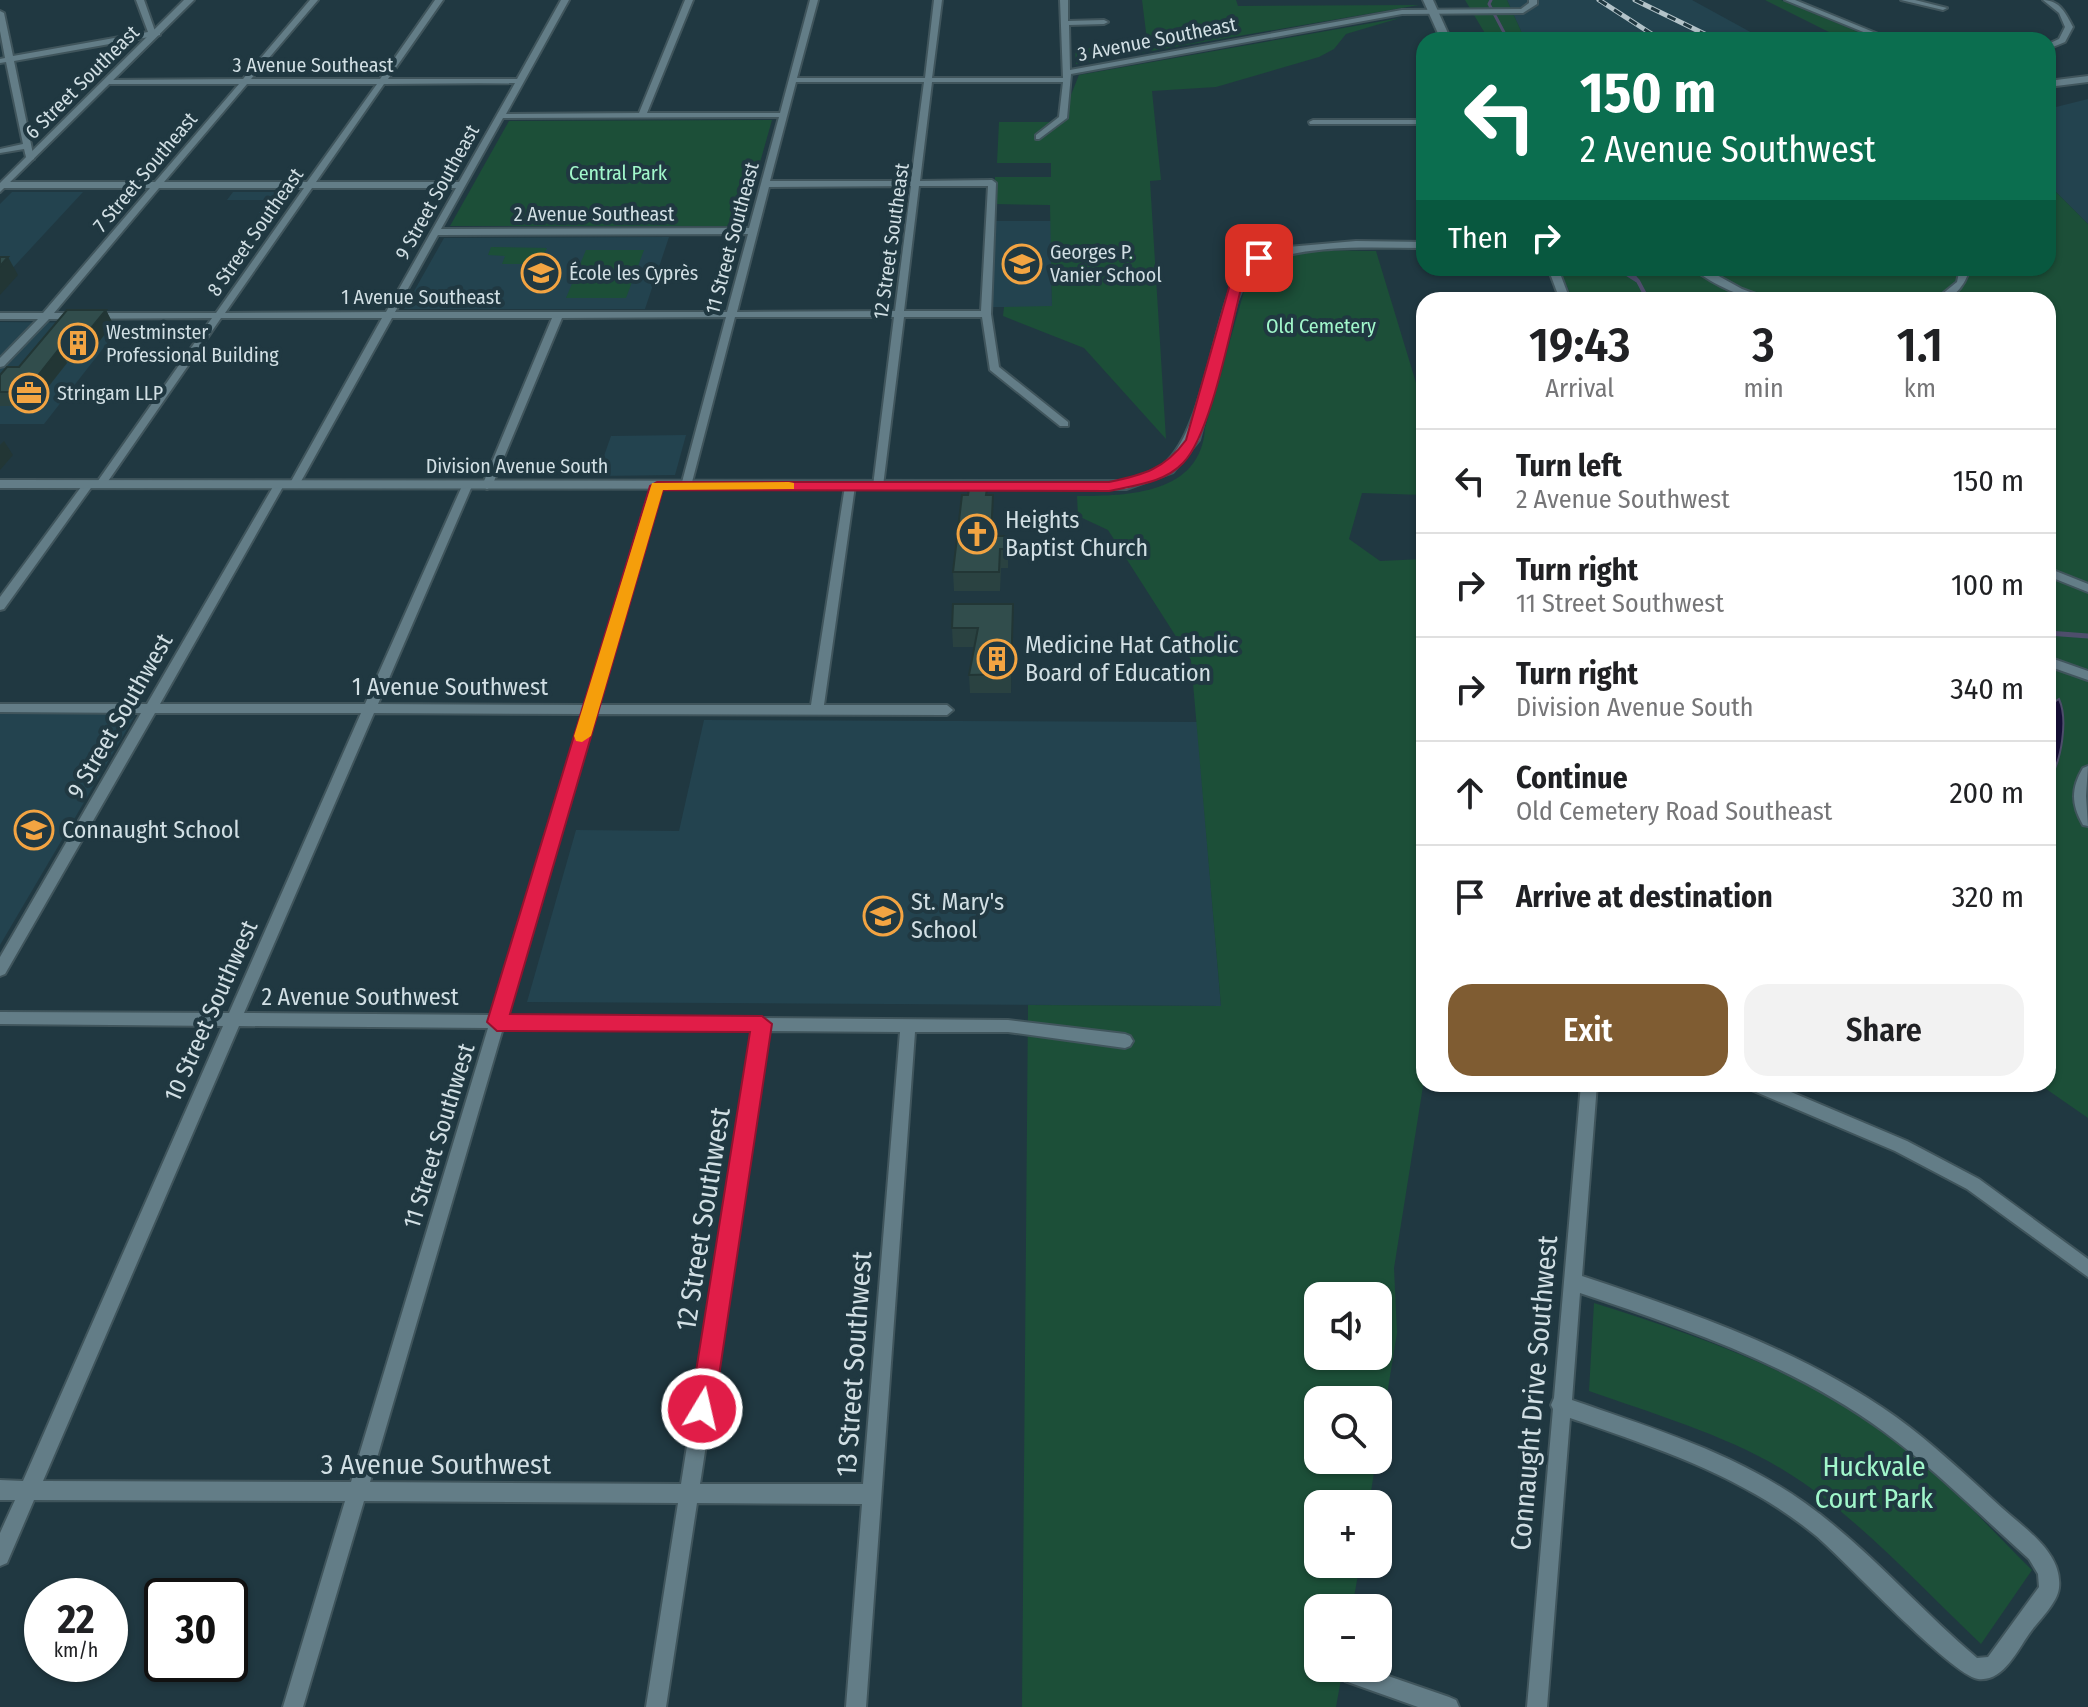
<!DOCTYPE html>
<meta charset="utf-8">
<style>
body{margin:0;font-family:"Fira Sans Condensed",sans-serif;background:#f2f2f2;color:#202124;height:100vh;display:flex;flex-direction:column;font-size:30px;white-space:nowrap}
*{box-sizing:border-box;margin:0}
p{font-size:26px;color:#757577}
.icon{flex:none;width:44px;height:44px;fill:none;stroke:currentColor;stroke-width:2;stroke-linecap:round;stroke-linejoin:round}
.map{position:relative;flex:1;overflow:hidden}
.panel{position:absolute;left:1416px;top:292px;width:640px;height:800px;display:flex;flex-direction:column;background:#fff;border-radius:24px;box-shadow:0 2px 6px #0004}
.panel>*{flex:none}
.banner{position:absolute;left:1416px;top:32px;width:640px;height:244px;border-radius:24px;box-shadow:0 2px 6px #0004;background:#0b6e4f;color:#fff;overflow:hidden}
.controls{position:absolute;left:1304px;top:1282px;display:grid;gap:16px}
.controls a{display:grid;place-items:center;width:88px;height:88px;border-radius:16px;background:#fff;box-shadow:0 2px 6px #0004;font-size:40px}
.speed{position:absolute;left:24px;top:1578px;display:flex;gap:16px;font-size:40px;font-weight:700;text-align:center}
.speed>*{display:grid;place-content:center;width:104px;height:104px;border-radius:50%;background:#fff;box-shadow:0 2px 6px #0004;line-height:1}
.speed small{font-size:20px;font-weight:400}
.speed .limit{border:4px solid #111;border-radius:12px;background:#fff;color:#111}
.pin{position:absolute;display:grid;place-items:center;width:68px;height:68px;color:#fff;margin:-34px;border-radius:16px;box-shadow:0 4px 12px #0006}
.me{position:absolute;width:88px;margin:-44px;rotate:9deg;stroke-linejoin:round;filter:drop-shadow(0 0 6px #0008)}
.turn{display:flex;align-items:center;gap:28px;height:168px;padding:0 32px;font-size:36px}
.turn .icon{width:104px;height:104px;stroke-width:2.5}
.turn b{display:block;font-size:56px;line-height:68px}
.then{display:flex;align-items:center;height:76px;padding:0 32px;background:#0003;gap:16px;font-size:30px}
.eta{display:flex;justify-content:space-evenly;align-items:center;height:136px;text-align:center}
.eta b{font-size:48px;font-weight:600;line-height:56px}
.action{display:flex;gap:16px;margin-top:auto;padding:16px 32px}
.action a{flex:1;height:92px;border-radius:24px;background:#7f5c32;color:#fff;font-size:32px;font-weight:600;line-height:92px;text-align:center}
.action a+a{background:#f2f2f2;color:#202124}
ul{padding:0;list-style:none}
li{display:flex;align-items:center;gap:24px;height:104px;padding:0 32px;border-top:2px solid #e0e0e0}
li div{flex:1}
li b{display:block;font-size:30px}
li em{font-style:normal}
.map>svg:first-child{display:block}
.built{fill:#23434f}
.green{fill:#1c4f38;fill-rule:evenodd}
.water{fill:#161038;stroke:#4e4e6c;stroke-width:2}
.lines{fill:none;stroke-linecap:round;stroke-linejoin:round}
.stream-far2{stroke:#4e4e6c;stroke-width:3}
.stream-far1{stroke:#4e4e6c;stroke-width:4}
.stream{stroke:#4e4e6c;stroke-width:5}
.minor-casing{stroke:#40555c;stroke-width:4}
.tertiary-casing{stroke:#40555c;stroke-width:4}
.minor{fill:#637d87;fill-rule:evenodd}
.tertiary{fill:#637d87;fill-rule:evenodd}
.rail-casing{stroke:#b3c3c9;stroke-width:5}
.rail{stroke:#203841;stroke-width:3;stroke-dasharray:9;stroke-linecap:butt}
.wall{fill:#2a4241}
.shaded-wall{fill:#223635}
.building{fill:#314d4c;stroke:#223635;stroke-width:2}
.route{fill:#e11d48;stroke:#92132f;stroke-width:2}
.slow{fill:#f59e0b}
.labels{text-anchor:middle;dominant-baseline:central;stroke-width:8;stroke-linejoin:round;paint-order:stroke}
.far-street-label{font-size:20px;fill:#d1dfe4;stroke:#203841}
.far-park-label{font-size:20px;fill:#a1f7cb;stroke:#203841}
.far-poi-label{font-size:20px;fill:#d1dfe4;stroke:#203841;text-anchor:start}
.poi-label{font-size:24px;fill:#d1dfe4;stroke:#203841;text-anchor:start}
.street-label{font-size:24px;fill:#d1dfe4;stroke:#203841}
.near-street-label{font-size:28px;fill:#d1dfe4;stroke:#203841}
.near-park-label{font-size:28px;fill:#a1f7cb;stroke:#203841}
</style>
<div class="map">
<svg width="2088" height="1707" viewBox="0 0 2088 1707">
<rect width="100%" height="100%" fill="#203841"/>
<g class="built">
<path d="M1507,0H1692L1765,40H1525Z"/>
<path d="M2088,99V224L2048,184V109Z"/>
<path d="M12,192H83L7,274H0V204Z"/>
<path d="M233,192H294L279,213H259L268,200H227Z"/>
<path d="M994,221H1051L1052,307H991Z"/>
<path d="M669,237L645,309H404L444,238Z"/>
<path d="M0,322L123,323L44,424H0Z"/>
<path d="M686,435L675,475L597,476L611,436Z"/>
<path d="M0,714H136L0,945Z"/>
<path d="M704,720L1197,722L1221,1006L527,1002L576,830L679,831Z"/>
</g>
<g class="green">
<path d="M1142,0H1236L1238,6L1419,5L1076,64L1075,48H1148Z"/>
<path d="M1465,0H1507L1525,40H1489Z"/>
<path d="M1765,0H1781L1868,36L1867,40H1831L1835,35Z"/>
<path d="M1400,18L1346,34L1334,49L1319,57L1216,87L1152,91L1161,180L1150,181L1166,439L1084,348L1003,316L1004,307L1052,306L1050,205L994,204L995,177H1051V163H997L999,122H1060L1079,75Z"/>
<path d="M772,120L742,226H450L509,121Z"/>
<path d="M2048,184L2088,224V1118L2039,1084H2048V300H1573L1559,268H2048Z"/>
<path d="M491,247L547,248L539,264H502L505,256L488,255Z"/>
<path d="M586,250H644L626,298H566Z"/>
<path d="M1376,251L1424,409V495L1362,493L1349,539L1380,561L1424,559V1080L1394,1268L1397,1333L1378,1450V1400H1318V1460H1376L1369,1504H1318V1564H1360L1352,1608H1318V1668H1343L1336,1707H1022L1028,1005L1221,1006L1191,660L1108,530L1078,516L1077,496C1129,496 1201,494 1205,428L1247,281C1278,244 1332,251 1376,251ZM1318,1296H1378V1356H1318Z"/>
<path d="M1594,1303C1703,1337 1808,1374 1901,1444C1944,1477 1992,1531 2032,1570L1981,1644C1923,1589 1853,1512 1785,1471C1729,1436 1651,1413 1589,1391Z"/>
</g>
<path class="water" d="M2059,699C2068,719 2062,762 2048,781V706Z"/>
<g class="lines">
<g class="stream-far2">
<path d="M1491,0L1489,4L1508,40"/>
<path d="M1617,268L1622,271"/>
<path d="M1627,268L1630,271"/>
</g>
<g class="stream-far1">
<path d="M1619,269L1638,281L1648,300"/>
<path d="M1628,269L1637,280"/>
</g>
<path class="stream" d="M2048,633L2088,636"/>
<defs>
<g id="minor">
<path d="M136,0H144L155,31H160V35L14,61L34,159L27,161L24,149L0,153V149L23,144L6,62L0,63V59L5,58L0,31V11L4,13L13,56L148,32Z"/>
<path d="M310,0H318L251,79H380L435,0H443L388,79H517L561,0H569L506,114L639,113L685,0H693L647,113H780L810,0H818L797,78H925L934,0H942L932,78H1063L1060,0H1068V21L1104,20L1108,22L1104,24L1069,25L1070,70L1402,10L1521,9L1529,3V0H1537V4L1523,13L1402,14L1071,74L1067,118L1039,139H1036V135L1059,117L1063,82H932L920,181L992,180L996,183L991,314L999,367L1068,422V426H1060L990,370L982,317H904L883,486L878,489L874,488L873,486L894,317H735L691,486L686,489L681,486L726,317L562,318L492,486L487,489L482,486L552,318H392L299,485L294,488L289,485L382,318H221L104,487H96L95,485L212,318L49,319L4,366L0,367V358L38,319H0V313H43L150,188H4L0,185L4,182H155L239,84H104V80L243,79ZM796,82H924L911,181H770ZM515,83L459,182H316L384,84ZM247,84H377L307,182H164ZM779,117L749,228L441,229L503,118ZM911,186L895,311L737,312L769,187ZM919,186H988L981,311H904ZM159,188H304L216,313H54ZM312,188H456L386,312L225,313ZM748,234L727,312H395L438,235Z"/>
<path d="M1785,0H1795L1893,40H1883Z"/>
<path d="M1901,0H1915L1947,8L1943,10Z"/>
<path d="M2043,0C2060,0 2066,14 2073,27L2065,42L2048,49V44L2059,39L2065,27L2059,13Z"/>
<path d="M1313,120H1424V124H1310L1309,122Z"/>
<path d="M1548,268H1558L1570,300H1560Z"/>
<path d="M1692,268H1704L1742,289L1772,300C1744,300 1714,285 1692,268Z"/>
<path d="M1960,268H1970C1965,285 1955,300 1935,300L1957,282Z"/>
<path d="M88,482L93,485L4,609L0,610V597L84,483Z"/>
<path d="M279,482L284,485L160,704H365L462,486L467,483L472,486L378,704L585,705L652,486L657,483L662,486L598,705H811L845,486L850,483L855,486L824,705H947L953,710L947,715L596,714L507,1016L1008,1020L1125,1034L1130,1036L1133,1041L1130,1046L1125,1048L1008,1032H915L866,1707H846L862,1504L697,1503L666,1707H646L678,1503L364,1501L303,1707H283L345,1501L34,1500L7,1563L0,1566V1533L15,1500H0V1480L23,1481L223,1026L0,1024V1012L229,1013L361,713H155L5,974L0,976V957L141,713L0,712V704H147L274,485ZM374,713L583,714L492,1015L244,1013ZM239,1026L488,1028L351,1482L43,1481ZM503,1028L753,1030L681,1484L370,1482ZM769,1031L900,1032L863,1484H700Z"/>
<path d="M2048,568L2088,584V592L2048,576Z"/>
<path d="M2048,657L2088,671V680L2048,666Z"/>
<path d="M2088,766L2086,796L2088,826L2083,825C2071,804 2071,788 2083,768Z"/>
<path d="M1581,1084H1597L1582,1276C1690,1312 1802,1350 1896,1417C1933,1444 1967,1476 2002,1508C2025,1529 2063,1553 2059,1588C2057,1604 2038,1621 2029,1634C2017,1651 2003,1682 1978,1679C1951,1675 1845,1560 1815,1535C1743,1476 1657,1448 1570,1418L1547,1707H1527L1553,1409L1551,1405L1554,1398ZM1580,1293C1685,1328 1793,1365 1883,1431C1935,1469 1981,1516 2029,1559L2038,1574L2039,1587L1988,1657L1977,1658C1918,1608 1868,1548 1805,1503C1735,1453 1652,1428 1572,1400Z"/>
<path d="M1747,1084H1772L1907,1141L1979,1179L2088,1259V1277L1967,1189L1895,1151L1749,1089Z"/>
<path d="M1344,1668H1365L1449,1697L1456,1700L1459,1707H1418L1345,1681L1342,1674Z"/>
</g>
<g id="tertiary">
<path d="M184,0H194L0,192V183Z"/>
<path d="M1423,0H1433L1451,40H1441Z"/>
<path d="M2088,76V82L2048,87V81Z"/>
<path d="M1356,241L1424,242V248C1365,248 1306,243 1251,267L1237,301L1199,440L1173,472L1126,489L0,488V480L1124,481C1136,476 1155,473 1164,464C1204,431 1213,315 1242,262L1288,247Z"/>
</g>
</defs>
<use href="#minor" class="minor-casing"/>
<use href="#tertiary" class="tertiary-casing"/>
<use href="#minor" class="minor"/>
<use href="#tertiary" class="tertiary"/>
<defs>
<g id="rail">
<path d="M1599,0L1661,40"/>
<path d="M1635,0L1717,40"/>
</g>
</defs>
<use href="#rail" class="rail-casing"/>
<use href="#rail" class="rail"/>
</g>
<g class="wall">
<path d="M106,310L113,324L82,363H67L33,406H0V375L19,367Z"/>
<path d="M987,495L993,514V536H1008V568H1001L1000,591H954L953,572Z"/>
<path d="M1013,604L1011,693H970L969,675L974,647H953L952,628Z"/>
</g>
<g class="shaded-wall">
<path d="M8,257L18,275L0,295V266Z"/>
<path d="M106,310L113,324L82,363L74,349Z"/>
<path d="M59,349L67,363L33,406L25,392Z"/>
<path d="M4,441L13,455L0,470V445Z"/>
<path d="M1013,604V622L1011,693V674Z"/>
</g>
<g class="building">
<path d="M0,257H8L0,266Z"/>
<path d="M67,310H106L74,349H59L25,392H0V375L7,367H19Z"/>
<path d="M969,489H987L986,495H993L991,536H1008L1007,549H1000L999,572H953L962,495H968Z"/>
<path d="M953,604H1013L1011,674L969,675L978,628H952Z"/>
</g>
<path class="route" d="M1255,255L1265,258L1250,267L1244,277C1232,320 1212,434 1183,463C1164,483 1135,485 1109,491L663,490L510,1014L762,1016L772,1024L714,1409L711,1417L702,1421L694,1417L690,1409L750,1032L497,1031L487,1022L650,486L657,482H1109C1143,475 1165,469 1186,440L1232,277L1241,262Z"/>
<path class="slow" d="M789,482L794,483V489L663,490L591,736L582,742L576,741L574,736L652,483Z"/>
<defs>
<symbol id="school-ring" viewBox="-11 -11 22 22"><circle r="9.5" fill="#203841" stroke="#f3a442" stroke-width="1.5"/><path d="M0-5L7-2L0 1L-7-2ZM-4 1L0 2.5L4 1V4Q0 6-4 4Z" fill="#f3a442"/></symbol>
<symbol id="building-ring" viewBox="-11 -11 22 22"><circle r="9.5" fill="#203841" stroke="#f3a442" stroke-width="1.5"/><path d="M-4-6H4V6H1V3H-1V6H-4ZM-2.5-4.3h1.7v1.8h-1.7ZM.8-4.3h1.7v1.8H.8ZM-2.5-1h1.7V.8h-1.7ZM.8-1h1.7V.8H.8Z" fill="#f3a442"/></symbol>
<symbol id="office-ring" viewBox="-11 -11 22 22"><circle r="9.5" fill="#203841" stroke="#f3a442" stroke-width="1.5"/><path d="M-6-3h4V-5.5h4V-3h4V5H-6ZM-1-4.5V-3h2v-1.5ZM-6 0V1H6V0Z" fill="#f3a442"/></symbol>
<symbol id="church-ring" viewBox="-11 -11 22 22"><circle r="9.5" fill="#203841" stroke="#f3a442" stroke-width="1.5"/><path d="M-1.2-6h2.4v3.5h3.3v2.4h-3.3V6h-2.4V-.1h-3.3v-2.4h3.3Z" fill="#f3a442"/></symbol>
</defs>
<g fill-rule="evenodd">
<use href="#school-ring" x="1000" y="242" width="44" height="44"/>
<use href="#school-ring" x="519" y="251" width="44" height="44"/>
<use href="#building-ring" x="56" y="321" width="44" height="44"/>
<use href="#office-ring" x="7" y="371" width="44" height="44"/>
<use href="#church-ring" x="955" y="512" width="44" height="44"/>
<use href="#building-ring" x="975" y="637" width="44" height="44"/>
<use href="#school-ring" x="12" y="808" width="44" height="44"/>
<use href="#school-ring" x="861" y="894" width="44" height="44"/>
</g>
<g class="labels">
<g class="far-street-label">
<text transform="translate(1157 39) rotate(-11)">3 Avenue Southeast</text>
<text x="313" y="65">3 Avenue Southeast</text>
<text transform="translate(82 82) rotate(-45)">6 Street Southeast</text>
<text transform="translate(145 172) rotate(-50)">7 Street Southeast</text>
<text transform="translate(437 192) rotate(-61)">9 Street Southeast</text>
<text x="594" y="214">2 Avenue Southeast</text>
<text transform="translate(255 232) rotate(-55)">8 Street Southeast</text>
<text transform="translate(732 238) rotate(-75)">11 Street Southeast</text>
<text transform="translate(891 241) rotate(-82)">12 Street Southeast</text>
<text x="421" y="297">1 Avenue Southeast</text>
<text x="517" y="466">Division Avenue South</text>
</g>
<g class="far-park-label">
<text x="618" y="173">Central Park</text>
<text x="1321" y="326">Old Cemetery</text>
</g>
<g class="far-poi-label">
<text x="1050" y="252">Georges P.<tspan x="1050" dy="23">Vanier School</tspan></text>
<text x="569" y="273">École les Cyprès</text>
<text x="106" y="332">Westminster<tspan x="106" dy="23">Professional Building</tspan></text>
<text x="57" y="393">Stringam LLP</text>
</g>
<g class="poi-label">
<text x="1005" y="520">Heights<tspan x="1005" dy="28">Baptist Church</tspan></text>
<text x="1025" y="645">Medicine Hat Catholic<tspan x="1025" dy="28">Board of Education</tspan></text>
<text x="62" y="830">Connaught School</text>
<text x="911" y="902">St. Mary's<tspan x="911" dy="28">School</tspan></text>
</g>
<g class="street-label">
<text x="450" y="687">1 Avenue Southwest</text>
<text transform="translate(120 716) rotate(-60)">9 Street Southwest</text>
<text x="360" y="997">2 Avenue Southwest</text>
<text transform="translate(211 1011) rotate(-66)">10 Street Southwest</text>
<text transform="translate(439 1136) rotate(-73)">11 Street Southwest</text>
</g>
<g class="near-street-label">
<text transform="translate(703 1219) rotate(-81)">12 Street Southwest</text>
<text transform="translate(854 1364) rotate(-86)">13 Street Southwest</text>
<text transform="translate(1534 1393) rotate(-85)">Connaught Drive Southwest</text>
<text x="436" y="1464">3 Avenue Southwest</text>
</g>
<g class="near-park-label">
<text x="1874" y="1466">Huckvale<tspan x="1874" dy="32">Court Park</tspan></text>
</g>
</g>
</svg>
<div class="controls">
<a><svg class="icon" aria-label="sound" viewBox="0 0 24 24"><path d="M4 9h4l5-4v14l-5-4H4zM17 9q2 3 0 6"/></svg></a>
<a><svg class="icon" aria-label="search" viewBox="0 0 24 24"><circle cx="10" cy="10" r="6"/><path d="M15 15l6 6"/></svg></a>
<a>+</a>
<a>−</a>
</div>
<div class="speed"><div>22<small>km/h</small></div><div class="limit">30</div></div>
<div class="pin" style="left:1259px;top:258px;background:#d93025"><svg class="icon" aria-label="arrive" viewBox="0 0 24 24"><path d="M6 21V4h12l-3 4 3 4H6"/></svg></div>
<svg class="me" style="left:702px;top:1409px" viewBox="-20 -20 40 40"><circle r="17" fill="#e11d48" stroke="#fff" stroke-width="3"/><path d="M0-11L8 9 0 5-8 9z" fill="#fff"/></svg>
<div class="banner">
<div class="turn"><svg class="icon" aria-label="left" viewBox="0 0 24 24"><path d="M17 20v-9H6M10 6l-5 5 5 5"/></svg><div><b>150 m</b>2 Avenue Southwest</div></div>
<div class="then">Then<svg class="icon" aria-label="right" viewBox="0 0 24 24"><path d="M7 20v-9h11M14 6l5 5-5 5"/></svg></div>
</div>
<section class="panel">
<div class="eta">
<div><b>19:43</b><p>Arrival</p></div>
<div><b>3</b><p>min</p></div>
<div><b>1.1</b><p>km</p></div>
</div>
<ul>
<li><svg class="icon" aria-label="left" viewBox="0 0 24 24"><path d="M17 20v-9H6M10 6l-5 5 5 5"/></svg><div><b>Turn left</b><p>2 Avenue Southwest</p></div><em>150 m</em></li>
<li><svg class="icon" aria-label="right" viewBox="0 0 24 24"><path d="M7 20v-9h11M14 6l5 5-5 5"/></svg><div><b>Turn right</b><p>11 Street Southwest</p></div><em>100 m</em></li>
<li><svg class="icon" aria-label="right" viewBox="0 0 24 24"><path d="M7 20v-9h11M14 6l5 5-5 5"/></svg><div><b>Turn right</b><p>Division Avenue South</p></div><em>340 m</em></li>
<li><svg class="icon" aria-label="ahead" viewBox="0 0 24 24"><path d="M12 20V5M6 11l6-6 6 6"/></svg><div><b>Continue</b><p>Old Cemetery Road Southeast</p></div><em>200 m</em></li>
<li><svg class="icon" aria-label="arrive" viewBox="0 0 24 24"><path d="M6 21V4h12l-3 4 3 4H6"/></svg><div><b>Arrive at destination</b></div><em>320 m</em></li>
</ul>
<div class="action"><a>Exit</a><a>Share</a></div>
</section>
</div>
